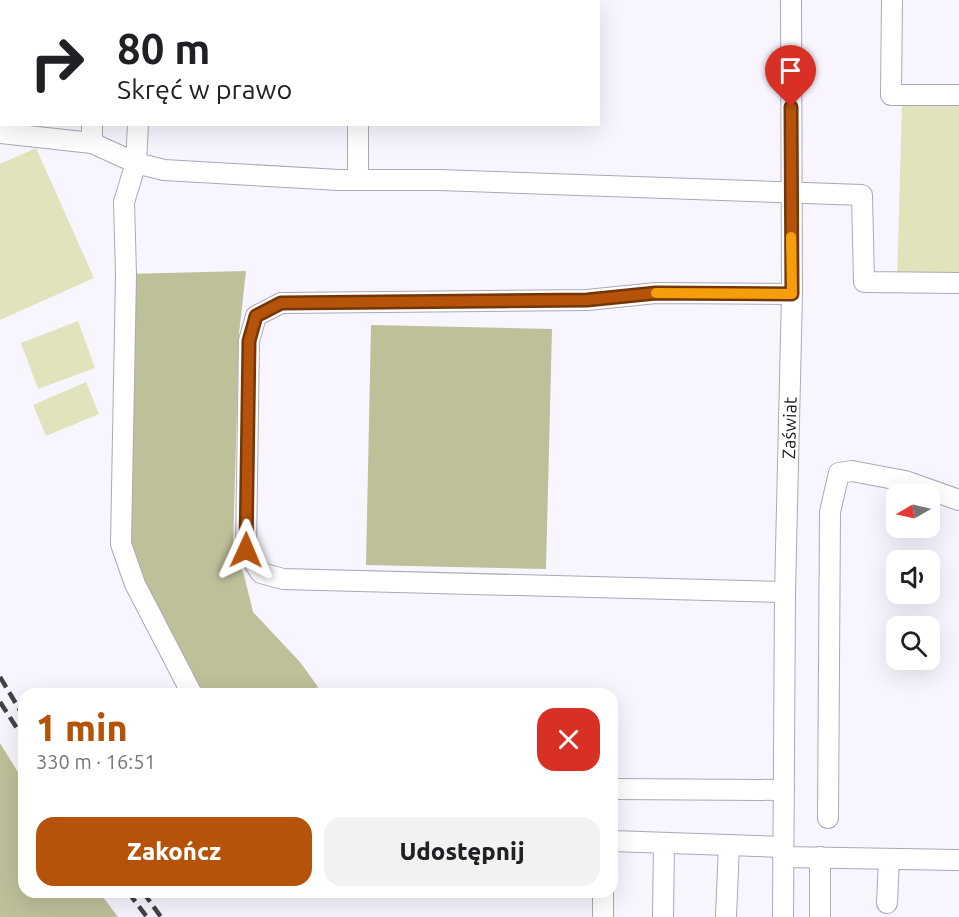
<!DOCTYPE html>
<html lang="pl">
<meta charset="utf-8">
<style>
body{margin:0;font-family:Ubuntu,sans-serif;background:#f2f2f2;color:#202124;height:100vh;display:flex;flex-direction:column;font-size:22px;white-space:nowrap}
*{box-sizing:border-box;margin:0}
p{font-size:20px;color:#757577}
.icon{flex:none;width:33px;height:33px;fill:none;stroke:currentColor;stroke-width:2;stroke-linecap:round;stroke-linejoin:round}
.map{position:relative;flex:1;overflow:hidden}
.drawer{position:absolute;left:18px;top:688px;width:600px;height:210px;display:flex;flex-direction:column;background:#fff;border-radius:18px;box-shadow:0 6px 24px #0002}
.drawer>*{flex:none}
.guide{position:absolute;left:0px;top:0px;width:600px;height:126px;box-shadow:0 6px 24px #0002;background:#fff;color:#202124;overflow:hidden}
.needle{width:39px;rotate:261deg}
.tools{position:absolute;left:886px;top:484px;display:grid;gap:12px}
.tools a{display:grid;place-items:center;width:54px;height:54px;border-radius:12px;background:#fff;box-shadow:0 6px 24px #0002;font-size:30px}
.pin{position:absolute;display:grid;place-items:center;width:51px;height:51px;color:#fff;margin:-62px -26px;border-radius:50% 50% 50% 0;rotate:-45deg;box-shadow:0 0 6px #0007}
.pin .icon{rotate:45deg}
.me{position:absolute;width:66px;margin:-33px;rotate:1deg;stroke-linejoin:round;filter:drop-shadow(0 0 4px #0008)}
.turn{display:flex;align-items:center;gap:21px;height:126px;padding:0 18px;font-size:27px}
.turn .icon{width:78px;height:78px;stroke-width:2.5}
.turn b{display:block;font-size:42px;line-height:51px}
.round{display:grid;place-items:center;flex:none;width:63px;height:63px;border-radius:18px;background:#f2f2f2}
.head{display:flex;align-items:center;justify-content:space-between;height:102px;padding:0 18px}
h1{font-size:36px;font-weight:800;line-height:45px;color:#b45309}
.primary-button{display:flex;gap:12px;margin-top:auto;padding:12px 18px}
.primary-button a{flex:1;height:69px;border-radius:18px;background:#b45309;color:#fff;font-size:24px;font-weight:800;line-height:69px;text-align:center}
.primary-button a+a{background:#f2f2f2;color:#202124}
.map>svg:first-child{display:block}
.green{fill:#e0e3bb}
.forest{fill:#bec09a}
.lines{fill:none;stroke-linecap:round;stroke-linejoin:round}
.minor-casing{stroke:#ada7b4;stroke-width:22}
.minor{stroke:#fff;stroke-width:20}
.rail{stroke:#434046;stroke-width:4.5;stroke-dasharray:12 6;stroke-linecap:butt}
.route-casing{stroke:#753606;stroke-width:15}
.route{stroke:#b45309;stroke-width:10}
.slow{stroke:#f59e0b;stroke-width:10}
.labels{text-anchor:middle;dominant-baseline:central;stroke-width:6;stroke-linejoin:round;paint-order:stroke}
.street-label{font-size:18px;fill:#19171c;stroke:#fff}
</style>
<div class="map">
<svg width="959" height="917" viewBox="0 0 959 917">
<rect width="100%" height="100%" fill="#f9f5fe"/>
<g class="green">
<path d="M0,0H400V2H2V124H0Z"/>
<path d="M902,103L959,104V283L897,282Z"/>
<path d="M36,148L94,278L0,320V164Z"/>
<path d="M78,321L95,368L38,389L21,343Z"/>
<path d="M86,382L99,414L46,436L33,405Z"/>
</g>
<g class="forest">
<path d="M246,271L239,334L233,550L244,575L253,612L300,662L318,687L313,694H192L121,544L126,274Z"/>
<path d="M371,325L552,329L546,569L366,565Z"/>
<path d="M0,743L24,782V892L100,893L118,917H0Z"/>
</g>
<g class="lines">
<defs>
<g id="minor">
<path d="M892,0L891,95H959"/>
<path d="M92,2V0"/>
<path d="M142,2V0"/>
<path d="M92,124V143L136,163L164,170L339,180H439L862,195L864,282L959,283"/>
<path d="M138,124L136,163L124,202L126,274L121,544L135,584L192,694"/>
<path d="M0,133L92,143"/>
<path d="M358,180V124"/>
<path d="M785,592L283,579L261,573L246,550L249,341L256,316L281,303L587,300L656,293L792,294"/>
<path d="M612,789L784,790"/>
<path d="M828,818L830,512L839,473L852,471L905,481L959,500"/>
<path d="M612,841L783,847"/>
<path d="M783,857L959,860"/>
<path d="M887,903L889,859"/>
<path d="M603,917V892"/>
<path d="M663,917L664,843"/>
<path d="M726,917L729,845"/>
<path id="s1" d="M783,917L785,592L792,294L791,0"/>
<path d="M820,917V857"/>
</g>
</defs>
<use href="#minor" class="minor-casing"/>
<use href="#minor" class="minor"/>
<g class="rail">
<path d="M0,677L24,717"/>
<path d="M0,702L24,739"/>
<path d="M128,892L147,917"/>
<path d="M143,892L161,917"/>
</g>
</g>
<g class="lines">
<defs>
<path id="route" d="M246,550L249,341L256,316L281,303L587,300L656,293L792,294L791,107"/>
</defs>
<use href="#route" class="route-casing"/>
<use href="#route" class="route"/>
<path class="slow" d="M656,293L792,294L791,237"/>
</g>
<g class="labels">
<g class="street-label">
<text stroke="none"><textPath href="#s1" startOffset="489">Zaświat</textPath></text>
</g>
</g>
</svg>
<div class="tools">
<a><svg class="needle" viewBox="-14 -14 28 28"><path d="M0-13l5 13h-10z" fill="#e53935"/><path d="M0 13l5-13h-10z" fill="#757577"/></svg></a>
<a><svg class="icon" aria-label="sound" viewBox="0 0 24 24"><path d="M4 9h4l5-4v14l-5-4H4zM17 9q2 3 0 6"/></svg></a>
<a><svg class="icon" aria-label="search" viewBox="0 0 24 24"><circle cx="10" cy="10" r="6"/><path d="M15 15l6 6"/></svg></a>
</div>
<div class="pin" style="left:791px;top:107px;background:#d93025"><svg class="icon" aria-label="arrive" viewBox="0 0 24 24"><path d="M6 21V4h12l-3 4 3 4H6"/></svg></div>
<svg class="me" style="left:246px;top:550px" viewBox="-20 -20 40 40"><path d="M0-17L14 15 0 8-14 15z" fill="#b45309" stroke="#fff" stroke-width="4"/></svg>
<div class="guide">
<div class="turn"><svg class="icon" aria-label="right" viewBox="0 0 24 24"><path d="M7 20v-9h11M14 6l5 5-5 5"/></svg><div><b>80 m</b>Skręć w prawo</div></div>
</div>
<section class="drawer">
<div class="head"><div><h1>1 min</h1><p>330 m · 16:51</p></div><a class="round" style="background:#d93025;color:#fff"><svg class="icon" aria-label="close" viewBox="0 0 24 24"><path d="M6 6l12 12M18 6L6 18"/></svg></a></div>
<div class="primary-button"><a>Zakończ</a><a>Udostępnij</a></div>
</section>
</div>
